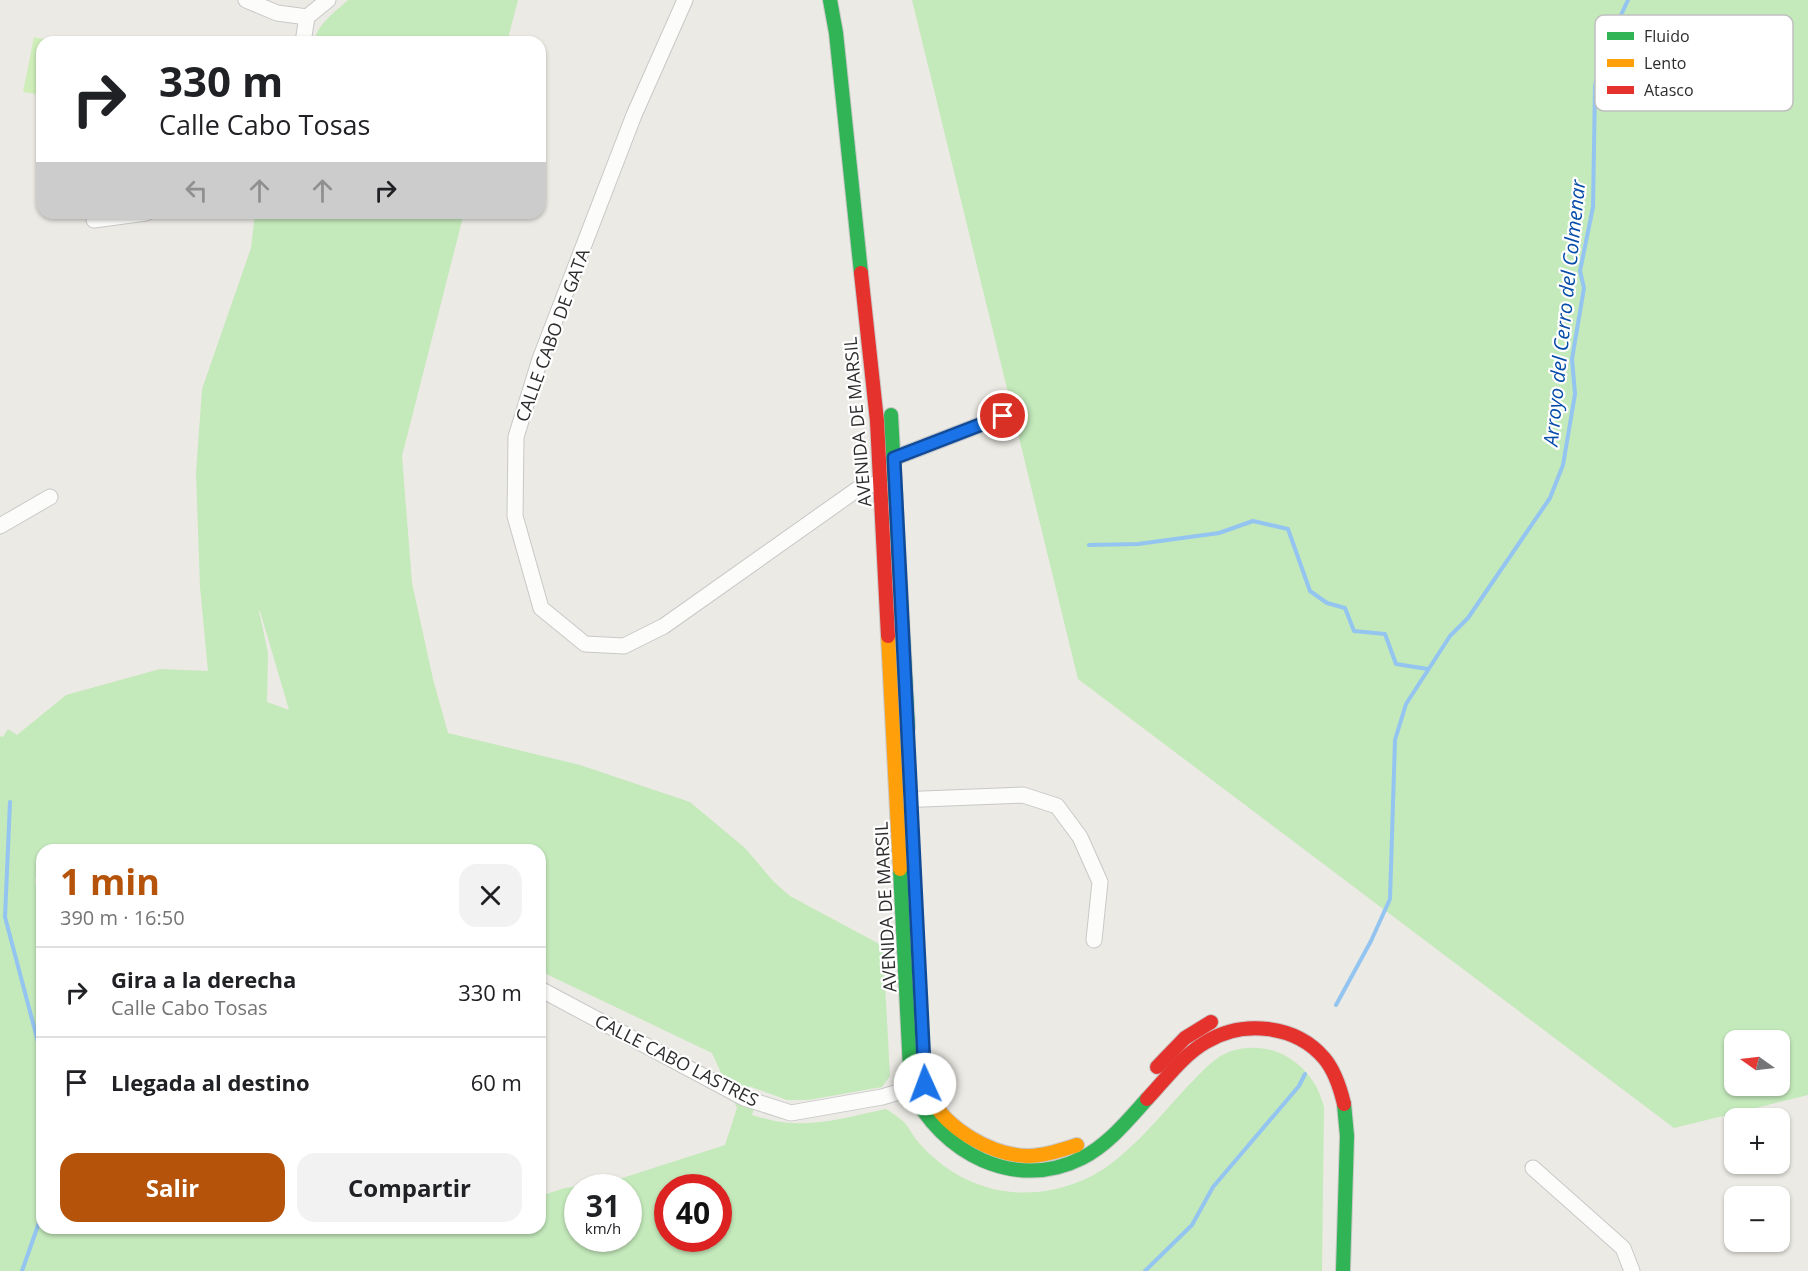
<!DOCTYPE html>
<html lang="es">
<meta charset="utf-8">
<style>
body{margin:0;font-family:"Open Sans",sans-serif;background:#f2f2f2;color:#202124;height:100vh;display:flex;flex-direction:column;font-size:22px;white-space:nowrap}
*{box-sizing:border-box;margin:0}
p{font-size:20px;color:#757577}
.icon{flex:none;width:33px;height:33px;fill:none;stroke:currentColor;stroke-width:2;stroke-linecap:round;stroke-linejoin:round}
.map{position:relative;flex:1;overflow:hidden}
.panel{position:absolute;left:36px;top:844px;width:510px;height:390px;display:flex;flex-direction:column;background:#fff;border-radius:18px;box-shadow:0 2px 4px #0004}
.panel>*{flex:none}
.banner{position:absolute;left:36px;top:36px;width:510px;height:183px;border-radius:18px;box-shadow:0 2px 4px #0004;background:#fff;color:#202124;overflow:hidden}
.needle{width:39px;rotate:284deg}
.fabs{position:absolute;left:1724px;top:1030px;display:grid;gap:12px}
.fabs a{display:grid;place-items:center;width:66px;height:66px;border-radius:12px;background:#fff;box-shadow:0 2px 4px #0004;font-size:30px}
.speed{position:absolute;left:564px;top:1174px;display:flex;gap:12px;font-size:30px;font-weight:700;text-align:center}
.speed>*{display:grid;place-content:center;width:78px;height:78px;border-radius:50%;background:#fff;box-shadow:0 2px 4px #0004;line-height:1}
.speed small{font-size:15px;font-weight:400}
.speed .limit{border:9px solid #d22;background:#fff;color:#111}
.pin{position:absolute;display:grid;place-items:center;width:51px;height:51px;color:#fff;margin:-26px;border:3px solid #fff;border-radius:50%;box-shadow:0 2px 6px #0007}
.me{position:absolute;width:66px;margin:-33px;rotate:358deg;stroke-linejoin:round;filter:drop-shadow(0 0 4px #0008)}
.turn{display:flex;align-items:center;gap:21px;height:126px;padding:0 24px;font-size:27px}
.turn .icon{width:78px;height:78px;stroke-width:2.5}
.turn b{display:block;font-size:42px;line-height:51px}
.lanes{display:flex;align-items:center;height:57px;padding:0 24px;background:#0003;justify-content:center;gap:30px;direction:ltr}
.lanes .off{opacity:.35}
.round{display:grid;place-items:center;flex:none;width:63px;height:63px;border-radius:18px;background:#f2f2f2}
.summary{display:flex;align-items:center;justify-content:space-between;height:102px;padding:0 24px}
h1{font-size:36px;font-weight:700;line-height:45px;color:#b45309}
.button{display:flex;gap:12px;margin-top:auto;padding:12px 24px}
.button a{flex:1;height:69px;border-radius:18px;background:#b45309;color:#fff;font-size:24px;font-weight:700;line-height:69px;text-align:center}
.button a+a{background:#f2f2f2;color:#202124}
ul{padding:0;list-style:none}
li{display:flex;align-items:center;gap:18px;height:90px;padding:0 24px;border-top:2px solid #e0e0e0}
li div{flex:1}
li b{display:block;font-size:22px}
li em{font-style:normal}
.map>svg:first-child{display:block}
.green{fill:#c4e9bb;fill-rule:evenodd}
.pitch{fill:#ceedb9}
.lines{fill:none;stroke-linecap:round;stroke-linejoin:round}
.stream{stroke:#94c4f0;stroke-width:4}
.street-casing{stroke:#c9c8c8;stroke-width:17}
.fast-casing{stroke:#c9c8c8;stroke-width:16}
.slow-casing{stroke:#c9c8c8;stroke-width:16}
.jam-casing{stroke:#c9c8c8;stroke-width:16}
.street{stroke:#fcfcfb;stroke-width:15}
.fast{stroke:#30b455;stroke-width:14}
.slow{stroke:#ff9f0a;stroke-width:14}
.jam{stroke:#e5322d;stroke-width:14}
.route-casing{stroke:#114b97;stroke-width:15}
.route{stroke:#1a73e8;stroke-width:10}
.labels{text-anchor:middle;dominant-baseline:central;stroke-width:4.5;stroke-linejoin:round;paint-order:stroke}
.street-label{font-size:18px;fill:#2d2d2d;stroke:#fff}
.water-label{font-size:20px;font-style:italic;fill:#064ca9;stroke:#fff}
.key{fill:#fff;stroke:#c0c0c0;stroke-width:1.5}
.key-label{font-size:16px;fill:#2d2d2d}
</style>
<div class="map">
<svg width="1808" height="1271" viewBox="0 0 1808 1271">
<rect width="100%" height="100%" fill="#eceae4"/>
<g class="green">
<path d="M348,0H518L507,42H314C318,23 335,12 348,0Z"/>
<path d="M912,0H1808V1095L1674,1128L1078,679ZM1734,1041H1779V1086H1734Z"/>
<path d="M255,213H464L402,456L412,583L433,679L448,733L580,765L690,802L745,848L774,882L790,896L883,946L890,1076L882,1087L808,1100H787L749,1086L756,1101L752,1115C766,1119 779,1123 793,1123C824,1125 856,1115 886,1109C892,1113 899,1117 904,1122C910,1129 914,1138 920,1144C944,1171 975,1188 1011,1192C1042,1195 1075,1187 1102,1170C1134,1149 1160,1116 1186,1088C1197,1077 1207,1065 1219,1057C1238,1045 1265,1045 1284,1055C1306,1067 1318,1084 1324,1107L1322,1271H0V736L3,737L8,729L17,735L66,695L160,669L208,671L200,587L196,473L202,389L251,248ZM259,611H260L289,710L267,702L268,653ZM42,850H540V971L712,1053L737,1108L725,1145L613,1181L565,1188L540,1196V1228H42V915L41,921L35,879L42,874ZM578,1188H628V1239H578ZM668,1188H718V1239H668Z"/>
</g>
<path class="pitch" d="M34,37L51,41L42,42V95L23,92Z"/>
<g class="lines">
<g class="stream">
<path d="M1089,545L1138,544L1219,533L1253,521L1288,529L1310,591L1327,603L1345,608L1354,631L1385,634L1396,664L1428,669"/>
<path d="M10,802L5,917L42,1057"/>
<path d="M1336,1005L1371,941L1390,899L1395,740L1406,704L1450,636L1468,618L1550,498L1563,465L1575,394L1572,359L1584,288L1580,271L1593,207L1595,86L1600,60L1628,0"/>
<path d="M22,1271L42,1214"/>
<path d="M1145,1271L1192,1225L1213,1187L1299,1086L1305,1074"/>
</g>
<defs>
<g id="street">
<path d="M246,0L277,13L307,17L328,0"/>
<path d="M685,0L634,115L540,359L516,437L515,516L541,608L585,644L624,646L664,626L859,488L880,483"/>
<path d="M303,42L307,17"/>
<path d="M94,220L146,213"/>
<path d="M894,458L1003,416"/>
<path d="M0,526L50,497"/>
<path d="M898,800L1023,795L1057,806L1080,837L1100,882L1094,940"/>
<path d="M540,989L744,1098L791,1113L882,1097L919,1086"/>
<path d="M1533,1168L1623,1248L1632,1271"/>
</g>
<g id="fast">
<path d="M830,0L836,33L861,273"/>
<path d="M891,415L908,728"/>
<path d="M900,869L911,1089C941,1153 1015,1192 1082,1158C1108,1145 1128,1120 1147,1099"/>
<path d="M1343,1271L1347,1136L1344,1104"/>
</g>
<g id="slow">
<path d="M888,636L900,869"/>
<path d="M924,1065C924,1076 925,1087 930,1097C947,1129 991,1155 1027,1156C1044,1156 1061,1150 1077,1145"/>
</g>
<g id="jam">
<path d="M861,273L877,421L888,636"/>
<path d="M1157,1067L1185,1038L1211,1022"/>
<path d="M1147,1099C1165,1080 1183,1055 1206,1042C1242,1020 1295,1024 1324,1058C1335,1071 1340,1087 1344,1104"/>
</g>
</defs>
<use href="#street" class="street-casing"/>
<use href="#fast" class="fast-casing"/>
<use href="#slow" class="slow-casing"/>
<use href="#jam" class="jam-casing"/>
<use href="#street" class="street"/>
<use href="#fast" class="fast"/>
<use href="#slow" class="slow"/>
<use href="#jam" class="jam"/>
</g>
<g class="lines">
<defs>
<path id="route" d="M925,1084L894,458L1003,416"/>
</defs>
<use href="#route" class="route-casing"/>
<use href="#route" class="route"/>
</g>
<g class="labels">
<g class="street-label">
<text transform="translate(552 335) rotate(-70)">CALLE CABO DE GATA</text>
<text transform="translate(857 422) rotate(-95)">AVENIDA DE MARSIL</text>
<text transform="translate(885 907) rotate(-93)">AVENIDA DE MARSIL</text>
<text transform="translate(677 1060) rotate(27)">CALLE CABO LASTRES</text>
</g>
<g class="water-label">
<text transform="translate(1564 313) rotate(-84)">Arroyo del Cerro del Colmenar</text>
</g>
</g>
<rect x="1595" y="15" width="198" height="96" rx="9" class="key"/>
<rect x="1607" y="32" width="27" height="8" fill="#30b455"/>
<rect x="1607" y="59" width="27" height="8" fill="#ff9f0a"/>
<rect x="1607" y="86" width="27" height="8" fill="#e5322d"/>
<g class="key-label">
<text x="1644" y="42">Fluido</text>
<text x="1644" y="69">Lento</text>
<text x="1644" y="96">Atasco</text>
</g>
</svg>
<div class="fabs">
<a><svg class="needle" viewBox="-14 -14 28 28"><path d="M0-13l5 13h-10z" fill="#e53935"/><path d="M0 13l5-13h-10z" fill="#757577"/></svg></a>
<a>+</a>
<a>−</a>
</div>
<div class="speed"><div>31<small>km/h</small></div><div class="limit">40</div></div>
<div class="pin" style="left:1003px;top:416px;background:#d93025"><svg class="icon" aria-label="arrive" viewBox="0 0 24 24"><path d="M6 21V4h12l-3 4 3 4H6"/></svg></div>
<svg class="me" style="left:925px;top:1084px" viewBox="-20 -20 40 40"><circle r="19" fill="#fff"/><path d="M0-13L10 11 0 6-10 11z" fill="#1a73e8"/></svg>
<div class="banner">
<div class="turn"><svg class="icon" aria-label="right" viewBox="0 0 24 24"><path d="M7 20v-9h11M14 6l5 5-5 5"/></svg><div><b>330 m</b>Calle Cabo Tosas</div></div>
<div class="lanes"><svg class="icon off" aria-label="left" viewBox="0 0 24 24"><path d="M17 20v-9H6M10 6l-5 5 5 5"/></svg><svg class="icon off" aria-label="ahead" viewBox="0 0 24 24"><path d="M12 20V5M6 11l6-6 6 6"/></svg><svg class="icon off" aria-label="ahead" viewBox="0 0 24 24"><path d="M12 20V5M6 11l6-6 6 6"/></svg><svg class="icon" aria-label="right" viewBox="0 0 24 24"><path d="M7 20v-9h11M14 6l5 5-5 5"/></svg></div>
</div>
<section class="panel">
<div class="summary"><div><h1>1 min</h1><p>390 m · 16:50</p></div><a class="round"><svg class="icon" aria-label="close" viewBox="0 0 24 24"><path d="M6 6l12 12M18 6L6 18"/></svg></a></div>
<ul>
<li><svg class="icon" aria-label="right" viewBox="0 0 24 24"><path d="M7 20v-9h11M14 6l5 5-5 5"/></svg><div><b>Gira a la derecha</b><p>Calle Cabo Tosas</p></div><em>330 m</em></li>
<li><svg class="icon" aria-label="arrive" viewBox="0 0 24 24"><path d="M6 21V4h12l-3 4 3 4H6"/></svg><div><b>Llegada al destino</b></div><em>60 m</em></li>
</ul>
<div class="button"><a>Salir</a><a>Compartir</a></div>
</section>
</div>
